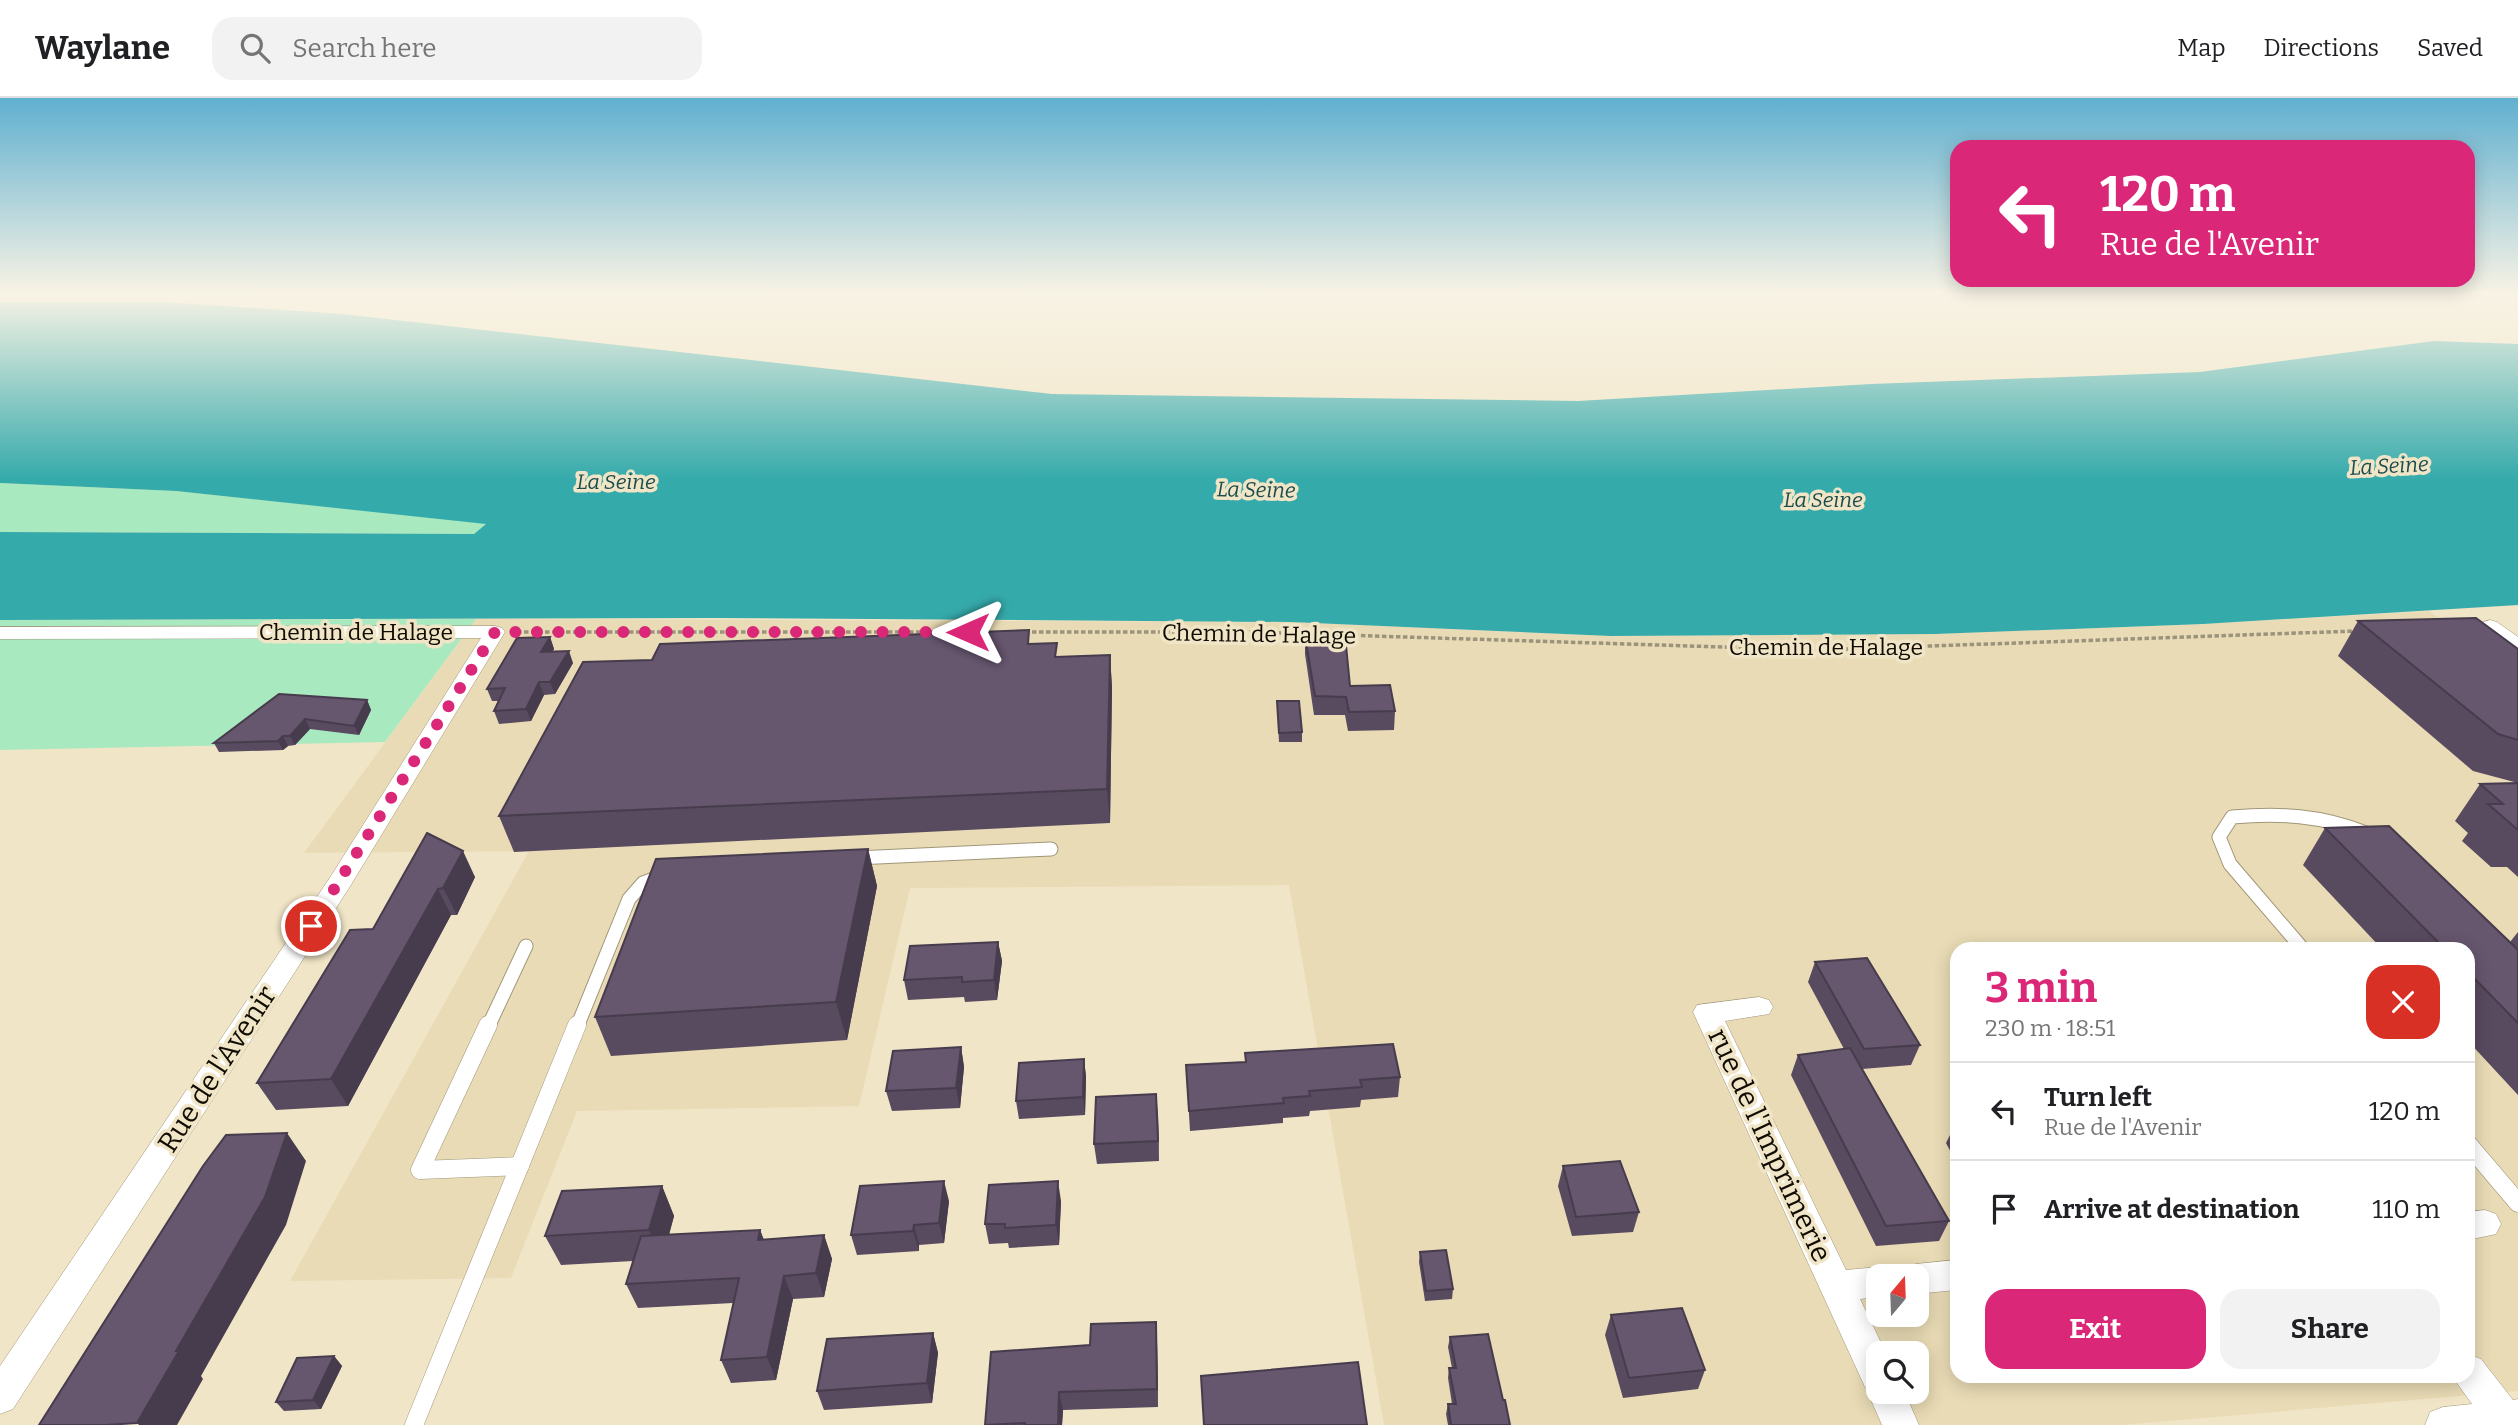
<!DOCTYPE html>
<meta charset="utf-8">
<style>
body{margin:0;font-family:Bitter,serif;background:#f2f2f2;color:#202124;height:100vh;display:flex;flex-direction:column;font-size:26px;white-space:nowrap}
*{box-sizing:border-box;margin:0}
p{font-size:23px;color:#757577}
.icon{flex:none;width:38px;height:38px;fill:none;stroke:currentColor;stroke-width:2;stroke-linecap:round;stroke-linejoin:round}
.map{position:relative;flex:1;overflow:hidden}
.drawer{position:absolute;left:1950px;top:844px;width:525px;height:441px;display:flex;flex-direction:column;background:#fff;border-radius:21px;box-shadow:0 4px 18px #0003}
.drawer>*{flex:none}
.banner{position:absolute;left:1950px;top:42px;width:525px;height:147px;border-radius:21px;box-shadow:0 4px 18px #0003;background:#db2777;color:#fff;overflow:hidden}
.needle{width:46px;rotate:19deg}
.fabs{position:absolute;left:1866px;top:1166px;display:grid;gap:14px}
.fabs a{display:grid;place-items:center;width:63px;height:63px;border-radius:14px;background:#fff;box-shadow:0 4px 18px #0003;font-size:35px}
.pin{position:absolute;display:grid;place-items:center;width:60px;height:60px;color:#fff;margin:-30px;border:4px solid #fff;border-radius:50%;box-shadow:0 2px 7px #0007}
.me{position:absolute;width:77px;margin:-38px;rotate:270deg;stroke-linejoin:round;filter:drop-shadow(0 0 5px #0008)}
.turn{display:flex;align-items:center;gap:24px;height:147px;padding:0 35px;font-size:32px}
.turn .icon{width:91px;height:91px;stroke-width:2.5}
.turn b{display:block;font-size:49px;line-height:60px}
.round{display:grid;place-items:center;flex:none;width:74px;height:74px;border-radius:21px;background:#f2f2f2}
.overview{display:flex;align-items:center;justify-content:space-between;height:119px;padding:0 35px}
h1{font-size:42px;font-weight:700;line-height:52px;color:#db2777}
.primary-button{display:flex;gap:14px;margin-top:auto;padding:14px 35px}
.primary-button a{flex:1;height:80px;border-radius:21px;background:#db2777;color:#fff;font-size:28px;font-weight:700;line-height:80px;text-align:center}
.primary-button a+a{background:#f2f2f2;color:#202124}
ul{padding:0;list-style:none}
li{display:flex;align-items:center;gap:21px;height:98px;padding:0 35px;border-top:2px solid #e0e0e0}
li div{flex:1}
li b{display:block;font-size:26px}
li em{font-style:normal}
header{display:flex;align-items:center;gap:42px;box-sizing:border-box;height:98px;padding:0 35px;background:#fff;border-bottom:2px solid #e0e0e0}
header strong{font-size:33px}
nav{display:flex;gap:38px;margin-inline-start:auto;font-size:24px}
.search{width:490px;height:63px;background:#f2f2f2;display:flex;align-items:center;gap:18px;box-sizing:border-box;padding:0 24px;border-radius:21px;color:#757577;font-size:26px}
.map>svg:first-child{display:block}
.built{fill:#e9dbb5;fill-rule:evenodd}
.green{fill:#a9e9c0}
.water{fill:#35aaab}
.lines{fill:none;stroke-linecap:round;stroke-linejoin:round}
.service-far1-casing{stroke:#a09679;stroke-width:15}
.service-casing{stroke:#a09679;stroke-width:19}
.minor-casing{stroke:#a09679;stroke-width:1}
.path{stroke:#9b937c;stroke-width:3.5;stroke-dasharray:4.5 2.5;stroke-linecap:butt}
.service-far1{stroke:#fff;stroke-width:13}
.service{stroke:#fff;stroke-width:18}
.minor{fill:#fff;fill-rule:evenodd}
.wall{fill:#584a5f}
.shaded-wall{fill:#473c4d}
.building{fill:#66566e;stroke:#473c4d;stroke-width:2}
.route{stroke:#db2777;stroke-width:12;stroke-dasharray:0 21.6}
.labels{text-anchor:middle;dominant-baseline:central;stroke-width:7;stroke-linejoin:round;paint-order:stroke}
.far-water-label{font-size:21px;font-style:italic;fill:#1c4d4d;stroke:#f0e5c6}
.street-label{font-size:23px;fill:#100c04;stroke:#f0e5c6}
.near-street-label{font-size:28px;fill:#100c04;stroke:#f0e5c6}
</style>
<header>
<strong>Waylane</strong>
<div class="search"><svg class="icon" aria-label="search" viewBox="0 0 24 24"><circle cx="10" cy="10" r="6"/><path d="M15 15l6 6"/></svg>Search here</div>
<nav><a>Map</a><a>Directions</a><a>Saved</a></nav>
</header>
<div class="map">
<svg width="2518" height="1327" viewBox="0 0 2518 1327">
<rect width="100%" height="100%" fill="#f0e5c6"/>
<path class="built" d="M2429,513L2518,576V1293L2121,1327H1384L1289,787L910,790L859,1008L577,1013L511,1180L290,1183L529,753L304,755L476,521L1290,524L1611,538L1935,536L2203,526ZM1956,850H2468V1278H1956ZM1878,1178H1916V1216H1878ZM1878,1255H1916V1293H1878Z"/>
<g class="green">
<path d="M0,385L176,393L487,425L474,436L0,434Z"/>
<path d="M476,521L385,644L0,652V522Z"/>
</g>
<path class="water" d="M0,204H164L342,216L1052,296L1578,303L1871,286L2200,274L2434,243L2518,246V507L2203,526L1935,536L1611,538L1290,524L714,520L0,522V434L474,436L486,426L176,393L0,385Z"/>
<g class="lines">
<defs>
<g id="service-far1">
<path d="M856,760L1051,751"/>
<path d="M2302,850L2230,766L2219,739L2232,719C2280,715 2320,717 2366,735"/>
<path d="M488,929L526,848"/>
<path d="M577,929L629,801L643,785L661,778"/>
</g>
<g id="service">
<path d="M488,927L420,1072L520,1068"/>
<path d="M2468,1046L2518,1105"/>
<path d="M414,1327L577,927"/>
</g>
<g id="minor">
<path d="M2490,522L2497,524L2518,539V555L2511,553L2483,532L2480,528L2483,524Z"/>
<path d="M495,528L502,530L505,534L349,790L13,1311L0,1316V1268L331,778L481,540L0,541V529Z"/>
<path d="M1759,899L1769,902L1773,909L1769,916L1725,923L1846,1172L1878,1169L1890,1173L1892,1178H1878V1199L1860,1201L1886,1255H1878V1293H1904L1919,1327H1882L1867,1293L1868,1290L1865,1289L1693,914L1697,907Z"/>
<path d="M2485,1112L2496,1116L2501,1126L2496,1136L2468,1142V1114Z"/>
<path d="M1956,1162V1192L1916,1196V1178H1901L1904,1170L1916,1166Z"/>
<path d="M2468,1256L2481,1261L2513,1302L2518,1301V1327H2425L2430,1314L2443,1309L2472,1306L2452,1278H2468Z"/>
</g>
</defs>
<use href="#service-far1" class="service-far1-casing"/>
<use href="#service" class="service-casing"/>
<use href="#minor" class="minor-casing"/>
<g class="path">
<path d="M517,534H988"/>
<path d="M1025,534H1246L1817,552L2356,533"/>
</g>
<use href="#service-far1" class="service-far1"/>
<use href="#service" class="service"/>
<use href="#minor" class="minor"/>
</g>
<g class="wall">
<path d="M2358,523L2518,551V685L2473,673L2338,558Z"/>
<path d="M1305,538L1350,588L1395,613L1394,632L1348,633L1345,617H1314L1305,556Z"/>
<path d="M550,539L554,551L552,554L573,565L555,596L544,597L531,623L499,626L494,613L498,603H492L487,591Z"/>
<path d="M1030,546L1058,559L1110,557L1112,590L1110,725L514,754L499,718Z"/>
<path d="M367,602L371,612L359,637L310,631L295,647L288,648L283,652L219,654L214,645Z"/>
<path d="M1277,603L1302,634V644H1279Z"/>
<path d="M2518,685V779L2507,769H2491L2462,743L2468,735L2455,723L2480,686Z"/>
<path d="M2325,730L2518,852V997L2468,943V850H2381L2303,767Z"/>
<path d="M427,735L475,779L457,817H451L348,1008L276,1012L257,985L373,831Z"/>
<path d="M868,751L877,788L847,942L611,958L595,919Z"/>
<path d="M2518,834V852L2510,844Z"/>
<path d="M998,844L1002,863L997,902L965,904L964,899L908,902L904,882Z"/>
<path d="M1815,864L1920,947L1911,967L1862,971L1949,1123L1939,1143L1876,1148L1791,977L1798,957L1844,951L1808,884Z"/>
<path d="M961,949L964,969L960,1010L892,1013L886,993Z"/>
<path d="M1245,955L1400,979L1398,999L1361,1002L1360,1009L1310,1013L1309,1018L1283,1020V1025L1190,1033L1186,967L1245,964Z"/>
<path d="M1084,961L1086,979L1085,1017L1019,1021L1016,1003Z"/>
<path d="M1158,1016L1159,1063L1097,1066L1094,1046Z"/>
<path d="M1956,1025V1024V1064L1946,1045Z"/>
<path d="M1563,1068L1639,1114L1633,1134L1572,1138L1558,1088Z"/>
<path d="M662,1088L674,1118L669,1137L760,1132L764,1142L824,1137L832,1161L824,1199L793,1201L776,1282L731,1285L721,1262L733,1205L638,1210L626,1186L633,1163L561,1167L545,1138Z"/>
<path d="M949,1103L944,1145L919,1147V1153L857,1157L851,1137Z"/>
<path d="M1061,1103L1059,1147L1009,1150L1008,1145L989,1146L985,1126Z"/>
<path d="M1420,1154L1453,1191L1452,1201L1425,1203L1419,1164Z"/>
<path d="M1611,1217L1705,1272L1698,1291L1623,1300L1605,1237Z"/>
<path d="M1156,1224L1157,1243L1158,1309L1063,1312L1062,1327H985L1090,1247Z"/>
<path d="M933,1235L938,1255L932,1305L824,1312L817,1293Z"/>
<path d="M1450,1239L1503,1302L1510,1327H1448L1446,1316L1448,1306H1452L1448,1280L1449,1270H1452L1448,1249Z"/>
<path d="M334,1258L342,1268L321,1311L284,1313L276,1304Z"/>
</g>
<g class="shaded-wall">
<path d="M550,539L554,551L545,567L541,554Z"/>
<path d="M569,553L573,565L555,596L550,584Z"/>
<path d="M1110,557L1112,590L1110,725L1107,691Z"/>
<path d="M539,584L544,597L531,623L526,611Z"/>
<path d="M367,602L371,612L359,637L354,628Z"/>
<path d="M305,621L310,631L295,647L290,638Z"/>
<path d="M283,638L288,648L283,652L278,643Z"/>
<path d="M868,751L877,788L847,942L836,904Z"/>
<path d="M463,753L475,779L457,817L443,790Z"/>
<path d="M438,791L451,817L348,1008L331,981Z"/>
<path d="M998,844L1002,863L997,902L994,882Z"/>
<path d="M961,949L964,969L960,1010L956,990Z"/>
<path d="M1084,961L1086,979L1085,1017L1083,999Z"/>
<path d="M1156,996L1158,1016L1159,1063L1158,1043Z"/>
<path d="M287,1035L306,1063L286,1127L201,1278L203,1281L177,1327H139L137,1325L176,1253Z"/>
<path d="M944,1083L949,1103L944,1145L939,1125Z"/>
<path d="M1058,1083L1061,1103L1059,1147L1056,1127Z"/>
<path d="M662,1088L674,1118L662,1162L649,1132Z"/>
<path d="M914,1127L919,1147V1153L913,1133Z"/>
<path d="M760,1132L769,1156L758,1142Z"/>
<path d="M824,1137L832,1161L824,1199L816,1175Z"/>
<path d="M784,1178L793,1201L776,1282L767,1259Z"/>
<path d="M1156,1224L1157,1243L1158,1309L1157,1291Z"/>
<path d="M933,1235L938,1255L932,1305L927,1285Z"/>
<path d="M334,1258L342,1268L321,1311L313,1302Z"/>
<path d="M1059,1294L1063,1312L1062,1327H1058Z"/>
</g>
<g class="building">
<path d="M2476,520L2518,551V642L2498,636L2358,523Z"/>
<path d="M1029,532L1028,546L1057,545L1055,559L1110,557L1107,691L499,718L583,564L652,562L660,546Z"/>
<path d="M1345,537L1350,588L1390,587L1395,613L1349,614L1346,599L1315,598L1305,538Z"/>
<path d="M550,539L541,554L569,553L550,584H539L526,611L494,613L505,590L487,591L517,540Z"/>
<path d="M279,596L367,602L354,628L305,621L290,638H283L278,643L214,645Z"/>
<path d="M1277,603H1299L1302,634L1279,635Z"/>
<path d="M2518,685V732L2488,706H2503L2480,686Z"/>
<path d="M2389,728L2518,852V925L2468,874V850H2444L2325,730Z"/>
<path d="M427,735L463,753L443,790L438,791L331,981L257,985L350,832L373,831Z"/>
<path d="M868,751L836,904L595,919L656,761Z"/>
<path d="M998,844L994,882L962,884V879L904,882L910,848Z"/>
<path d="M1867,860L1920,947L1864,951L1815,864Z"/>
<path d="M1393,946L1400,979L1360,982L1362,989L1309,993L1310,998L1283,1000L1284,1005L1189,1013L1186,967L1246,964L1245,955Z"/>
<path d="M961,949L956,990L886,993L893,953Z"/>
<path d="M1850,950L1949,1123L1886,1128L1798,957Z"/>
<path d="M1084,961L1083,999L1016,1003L1019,965Z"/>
<path d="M1156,996L1158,1043L1094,1046L1096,999Z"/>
<path d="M287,1035L265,1099L176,1253H179L137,1325L106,1327H39L203,1068L226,1037Z"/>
<path d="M1620,1063L1639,1114L1576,1119L1563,1068Z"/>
<path d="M944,1083L939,1125L914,1127L913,1133L851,1137L860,1088Z"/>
<path d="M1058,1083L1056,1127L1005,1130V1126H985L989,1087Z"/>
<path d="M662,1088L649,1132L545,1138L562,1093Z"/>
<path d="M760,1132L758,1142L824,1137L816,1175L784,1178L767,1259L721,1262L739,1180L626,1186L641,1138Z"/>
<path d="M1446,1152L1453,1191L1426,1193L1420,1154Z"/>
<path d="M1682,1210L1705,1272L1629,1280L1611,1217Z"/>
<path d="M1156,1224L1157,1291L1059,1294L1058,1327H1025V1325L985,1327L991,1254L1090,1247L1091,1226Z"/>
<path d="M933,1235L927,1285L817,1293L827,1241Z"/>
<path d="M1488,1236L1503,1302H1505L1510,1327H1451L1448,1306H1456L1449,1270H1456L1450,1239Z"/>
<path d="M334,1258L313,1302L276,1304L297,1260Z"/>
<path d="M1358,1264L1367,1327H1204L1201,1278Z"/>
</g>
<linearGradient id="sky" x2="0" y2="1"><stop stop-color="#60b0d0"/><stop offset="0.51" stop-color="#f8f3e5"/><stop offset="1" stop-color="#f8f3e5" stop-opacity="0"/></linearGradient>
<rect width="2518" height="382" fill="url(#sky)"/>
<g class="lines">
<path class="route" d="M311,828L495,534H968"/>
</g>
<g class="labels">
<g class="far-water-label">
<text transform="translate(2389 368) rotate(-3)">La Seine</text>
<text x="616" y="384">La Seine</text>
<text transform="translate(1256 392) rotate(1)">La Seine</text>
<text x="1823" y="402">La Seine</text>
</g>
<g class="street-label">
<text x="356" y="534">Chemin de Halage</text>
<text transform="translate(1259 536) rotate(1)">Chemin de Halage</text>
<text x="1826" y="549">Chemin de Halage</text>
</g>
<g class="near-street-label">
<text transform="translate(217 971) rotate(-57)">Rue de l'Avenir</text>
<text transform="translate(1770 1047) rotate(65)">rue de l'Imprimerie</text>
</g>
</g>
</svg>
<div class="fabs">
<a><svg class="needle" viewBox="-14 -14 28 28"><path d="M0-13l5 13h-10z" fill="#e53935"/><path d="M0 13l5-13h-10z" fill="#757577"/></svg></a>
<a><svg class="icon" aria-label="search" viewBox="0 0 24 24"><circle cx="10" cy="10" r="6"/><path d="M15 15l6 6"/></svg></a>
</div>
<div class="pin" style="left:311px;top:828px;background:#d93025"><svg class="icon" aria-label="arrive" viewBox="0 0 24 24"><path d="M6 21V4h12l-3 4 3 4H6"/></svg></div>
<svg class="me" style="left:968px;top:534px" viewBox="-20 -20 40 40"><path d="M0-17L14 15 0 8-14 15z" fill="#db2777" stroke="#fff" stroke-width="4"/></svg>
<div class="banner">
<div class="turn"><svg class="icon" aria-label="left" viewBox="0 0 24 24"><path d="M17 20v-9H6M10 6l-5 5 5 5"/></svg><div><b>120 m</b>Rue de l'Avenir</div></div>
</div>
<section class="drawer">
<div class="overview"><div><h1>3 min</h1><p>230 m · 18:51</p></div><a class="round" style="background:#d93025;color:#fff"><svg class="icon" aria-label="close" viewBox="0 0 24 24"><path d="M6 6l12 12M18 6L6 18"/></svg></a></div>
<ul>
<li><svg class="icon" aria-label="left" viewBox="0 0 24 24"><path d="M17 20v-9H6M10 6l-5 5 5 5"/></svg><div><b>Turn left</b><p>Rue de l'Avenir</p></div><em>120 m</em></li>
<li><svg class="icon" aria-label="arrive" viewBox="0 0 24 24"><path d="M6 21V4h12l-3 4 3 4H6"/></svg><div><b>Arrive at destination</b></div><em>110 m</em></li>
</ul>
<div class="primary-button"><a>Exit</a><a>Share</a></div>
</section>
</div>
